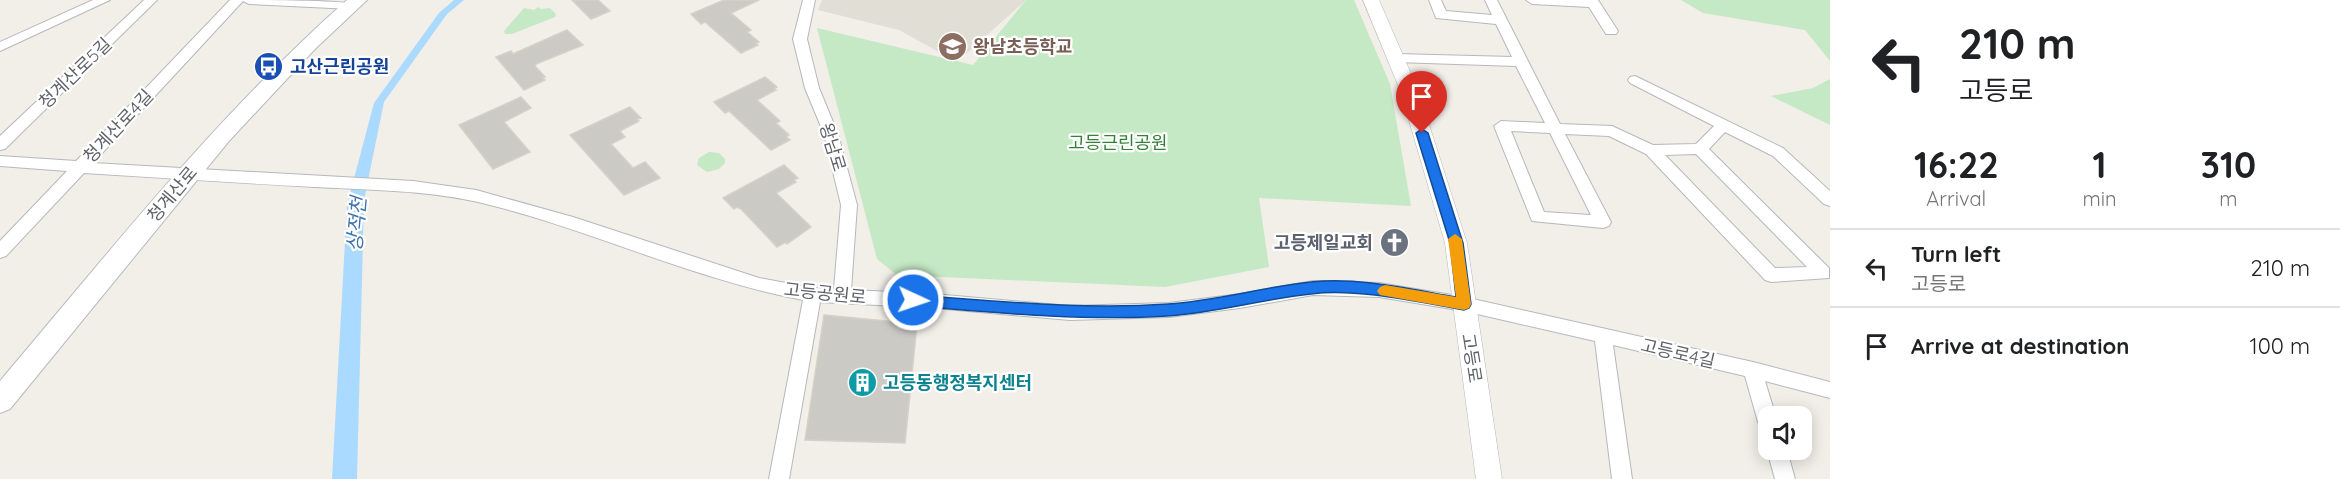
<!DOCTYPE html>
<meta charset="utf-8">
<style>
body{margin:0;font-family:Quicksand,"Noto Sans KR",sans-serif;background:#f2f2f2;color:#202124;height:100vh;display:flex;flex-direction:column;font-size:22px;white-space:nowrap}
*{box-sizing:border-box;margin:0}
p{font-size:20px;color:#757577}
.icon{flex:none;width:33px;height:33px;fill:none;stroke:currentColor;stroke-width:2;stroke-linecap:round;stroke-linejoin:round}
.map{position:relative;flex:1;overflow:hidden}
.side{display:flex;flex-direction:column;background:#fff;width:510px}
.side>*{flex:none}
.banner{background:#fff;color:#202124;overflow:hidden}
.buttons{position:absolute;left:1758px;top:406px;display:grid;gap:12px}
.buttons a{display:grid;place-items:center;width:54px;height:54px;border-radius:12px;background:#fff;box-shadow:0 3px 15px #0003;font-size:30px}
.pin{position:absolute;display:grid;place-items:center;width:51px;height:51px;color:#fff;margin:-62px -26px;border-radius:50% 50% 50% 0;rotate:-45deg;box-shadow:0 0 6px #0007}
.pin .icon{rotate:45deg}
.me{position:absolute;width:66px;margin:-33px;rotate:93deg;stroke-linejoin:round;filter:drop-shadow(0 0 4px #0008)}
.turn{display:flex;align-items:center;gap:21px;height:126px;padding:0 30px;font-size:27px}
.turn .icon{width:78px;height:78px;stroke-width:2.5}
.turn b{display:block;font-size:42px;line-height:51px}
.eta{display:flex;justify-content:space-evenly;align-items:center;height:102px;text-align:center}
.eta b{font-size:36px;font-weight:800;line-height:42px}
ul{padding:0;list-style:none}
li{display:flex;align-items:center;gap:18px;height:78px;padding:0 30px;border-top:2px solid #e0e0e0}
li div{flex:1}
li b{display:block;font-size:22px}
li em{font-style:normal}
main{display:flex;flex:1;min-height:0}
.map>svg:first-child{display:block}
.education{fill:#e1ded6}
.green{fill:#c5e8c5}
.water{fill:#aadaff}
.building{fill:#cccac5;stroke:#d6d1c6;stroke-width:1.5}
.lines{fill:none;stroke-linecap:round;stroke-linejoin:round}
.minor-casing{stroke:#b5b8bc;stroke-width:2}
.tertiary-casing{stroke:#b5b8bc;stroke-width:1}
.secondary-casing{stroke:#b6babf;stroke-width:2}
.minor{fill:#fff;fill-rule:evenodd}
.tertiary{fill:#fff;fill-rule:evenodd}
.secondary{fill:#fff;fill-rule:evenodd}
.route{fill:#1a73e8;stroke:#114b97;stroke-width:1.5}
.slow{fill:#f59e0b}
.labels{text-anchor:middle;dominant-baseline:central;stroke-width:4.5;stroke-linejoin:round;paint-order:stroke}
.education-label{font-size:18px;font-weight:bold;fill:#785e54;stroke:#fff;text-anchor:start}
.transit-label{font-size:18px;font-weight:bold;fill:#164399;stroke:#fff;text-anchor:start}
.street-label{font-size:18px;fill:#5f6368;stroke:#fff}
.park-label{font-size:18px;fill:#348238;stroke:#fff}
.worship-label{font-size:18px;font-weight:bold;fill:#5b616d;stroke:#fff;text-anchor:end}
.culture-label{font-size:18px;font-weight:bold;fill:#0d838f;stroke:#fff;text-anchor:start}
.water-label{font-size:20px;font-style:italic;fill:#4174aa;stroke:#fff}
</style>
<main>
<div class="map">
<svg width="1830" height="479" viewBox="0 0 1830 479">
<rect width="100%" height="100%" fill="#f1efe8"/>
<path class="education" d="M822,0H1026L957,62L899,30L818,10Z"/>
<g class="green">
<path d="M1026,0H1354L1390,84L1411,206L1259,198L1269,267L1165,287L897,275L877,259L817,28L973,65Z"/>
<path d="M1681,0H1830V61L1805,30L1703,13Z"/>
<path d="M538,7L541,9L550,8L556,14L555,17L512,34H505L504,31L524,8L534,10Z"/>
<path d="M1830,79V125L1771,96L1813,88Z"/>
<path d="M709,152L719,153L725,159V163L719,169L707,172L697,165L699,158Z"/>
</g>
<path class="water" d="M454,0H464L447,14L384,102L364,200L357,479H332L347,205L374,103L439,13Z"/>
<g class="building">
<path d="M572,0H598L610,11L591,19Z"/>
<path d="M724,0H759L731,13L751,30L747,32L759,42L756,43L758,45L741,53L705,22L701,24L691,14Z"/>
<path d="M567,30L583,45L536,64L535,66L545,77L542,78L545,80L524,90L496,57L511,51L513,54Z"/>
<path d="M765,77L777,87L774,89L776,90L757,100L780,121L776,123L789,135L786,137L790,140L771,150L729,111L725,113L714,102Z"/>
<path d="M521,97L531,108L504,122L530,152L493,169L459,125Z"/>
<path d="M630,107L641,118L637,119L639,121L620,131L625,137L611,144L633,168L645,162L660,178L624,195L570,135Z"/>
<path d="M784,165L798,178L794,180L796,182L776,193L811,227L787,244L786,242L777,247L741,209L737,207L734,209L723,198Z"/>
<path d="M824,315L917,324L905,443L805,440Z"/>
</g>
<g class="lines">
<defs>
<g id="minor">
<path d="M93,0H110L0,51V42Z"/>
<path d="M144,0H157L5,149L0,150V136Z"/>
<path d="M230,0C250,0 349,0 358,5L352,9L249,4L243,1L93,163L413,181L476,190L573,217L759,278L813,288L834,289L841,205L824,134L805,88L793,39L803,0H815L807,39L819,88L838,134L857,205L851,290L934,294L1070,306L1169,303L1240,294L1313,281L1379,283L1464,297L1753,362L1830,382V398L1765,381L1776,417H1768V430L1761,428L1758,422L1745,376L1613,345L1632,479H1612L1595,341L1464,311L1379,297L1313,295L1240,308L1169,317L1070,320L934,308L820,302L789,479H769L803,300C691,279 588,228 478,202C425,190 369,190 315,187C238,183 161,178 84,173L6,256L0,258V241L67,171L0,166V156L76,161Z"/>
<path d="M1429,0H1441L1446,11L1492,15L1485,0H1497L1560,124L1612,126L1653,145L1696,144L1714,126L1630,83L1628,80L1630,77L1635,76L1783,148L1830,191V206L1824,204L1773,156L1725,132L1709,149L1829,268V278L1771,282L1765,280L1646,154L1609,136L1565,134L1611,222L1609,226L1603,228L1532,221L1494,126L1501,121L1545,123L1516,66L1396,62L1389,58L1396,54L1512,57L1496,24L1436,18ZM1511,131L1550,133L1591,215L1544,212ZM1696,154L1807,267L1775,268L1665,155Z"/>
<path d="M1526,0H1598L1618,31L1616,34H1606L1589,7L1532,4Z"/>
<path d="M1768,447V450H1787L1795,479H1775L1767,450Z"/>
</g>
<path id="tertiary" d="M1363,0H1379L1418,90L1467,243L1502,479H1476L1445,243L1400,90Z"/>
<path id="secondary" d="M347,0H367L315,49L229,141L10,409L0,413V381C111,250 218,114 347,0Z"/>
</defs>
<use href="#minor" class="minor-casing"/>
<use href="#tertiary" class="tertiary-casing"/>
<use href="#secondary" class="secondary-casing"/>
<use href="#minor" class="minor"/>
<use href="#tertiary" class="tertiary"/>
<use href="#secondary" class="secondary"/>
</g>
<path class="route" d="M1422,129L1428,133L1463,243L1471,304L1469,308L1464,310C1418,302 1357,288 1311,294C1263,299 1216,313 1167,316C1082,321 998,313 913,306L908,304L906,300L908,296L913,295C998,301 1082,310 1168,304C1216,301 1263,287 1311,282C1359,277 1409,289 1456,297L1450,243L1416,133Z"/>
<path class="slow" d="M1455,234L1462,239L1471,304L1469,308L1464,310L1380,295L1377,291L1380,287L1385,285L1456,297L1448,239Z"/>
<defs>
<symbol id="school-disc" viewBox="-11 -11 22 22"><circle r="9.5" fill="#8d6e63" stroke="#fff"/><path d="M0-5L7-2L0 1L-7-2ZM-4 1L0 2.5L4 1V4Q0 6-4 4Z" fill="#fff"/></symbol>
<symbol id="bus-disc" viewBox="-11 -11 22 22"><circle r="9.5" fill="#1a4fb4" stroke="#fff"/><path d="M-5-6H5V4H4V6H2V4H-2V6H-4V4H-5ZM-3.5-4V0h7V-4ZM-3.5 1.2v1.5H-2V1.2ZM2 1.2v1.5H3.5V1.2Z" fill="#fff"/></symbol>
<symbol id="church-disc" viewBox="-11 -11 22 22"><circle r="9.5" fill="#6b7280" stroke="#fff"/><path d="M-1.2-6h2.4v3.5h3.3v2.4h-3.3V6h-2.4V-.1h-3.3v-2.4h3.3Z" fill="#fff"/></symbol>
<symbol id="building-disc" viewBox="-11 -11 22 22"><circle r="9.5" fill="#0f9aa8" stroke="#fff"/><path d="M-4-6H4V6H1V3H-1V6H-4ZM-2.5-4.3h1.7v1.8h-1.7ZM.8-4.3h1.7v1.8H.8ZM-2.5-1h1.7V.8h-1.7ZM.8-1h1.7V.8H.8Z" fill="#fff"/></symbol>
</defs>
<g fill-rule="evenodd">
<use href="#school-disc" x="936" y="30" width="33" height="33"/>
<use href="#bus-disc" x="252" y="50" width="33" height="33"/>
<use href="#church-disc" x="1378" y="226" width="33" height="33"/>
<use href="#building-disc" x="846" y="366" width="33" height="33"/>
</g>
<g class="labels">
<g class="education-label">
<text x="973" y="46">왕남초등학교</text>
</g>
<g class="transit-label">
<text x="290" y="66">고산근린공원</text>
</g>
<g class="street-label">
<text transform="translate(75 73) rotate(-44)">청계산로5길</text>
<text transform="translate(118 126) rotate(-47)">청계산로4길</text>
<text transform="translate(833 147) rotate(73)">왕남로</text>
<text transform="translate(172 194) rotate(-50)">청계산로</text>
<text transform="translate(825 293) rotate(6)">고등공원로</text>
<text transform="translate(1678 353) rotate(13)">고등로4길</text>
<text transform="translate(1472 358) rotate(81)">고등로</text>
</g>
<g class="park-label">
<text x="1118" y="142">고등근린공원</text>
</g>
<g class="worship-label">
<text x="1373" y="242">고등제일교회</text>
</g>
<g class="culture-label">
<text x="883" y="382">고등동행정복지센터</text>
</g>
<g class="water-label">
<text transform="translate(356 224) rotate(-85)">상적천</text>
</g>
</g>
</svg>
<div class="buttons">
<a><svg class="icon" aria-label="sound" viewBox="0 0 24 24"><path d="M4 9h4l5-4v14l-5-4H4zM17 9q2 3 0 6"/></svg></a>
</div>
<div class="pin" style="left:1422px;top:133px;background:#d93025"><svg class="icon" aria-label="arrive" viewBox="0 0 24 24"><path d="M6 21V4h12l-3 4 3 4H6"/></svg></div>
<svg class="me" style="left:913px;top:300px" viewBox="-20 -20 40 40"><circle r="17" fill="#1a73e8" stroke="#fff" stroke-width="3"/><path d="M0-11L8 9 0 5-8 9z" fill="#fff"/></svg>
</div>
<section class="side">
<div class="banner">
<div class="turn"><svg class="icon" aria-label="left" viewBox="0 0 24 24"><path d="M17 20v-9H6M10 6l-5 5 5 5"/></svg><div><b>210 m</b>고등로</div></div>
</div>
<div class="eta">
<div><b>16:22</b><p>Arrival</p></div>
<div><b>1</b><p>min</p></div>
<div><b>310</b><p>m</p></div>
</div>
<ul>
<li><svg class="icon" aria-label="left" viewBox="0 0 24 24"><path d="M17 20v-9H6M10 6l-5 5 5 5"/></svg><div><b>Turn left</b><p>고등로</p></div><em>210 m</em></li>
<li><svg class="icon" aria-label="arrive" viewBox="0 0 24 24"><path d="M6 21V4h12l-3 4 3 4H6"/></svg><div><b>Arrive at destination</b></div><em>100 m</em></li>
</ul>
</section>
</main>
